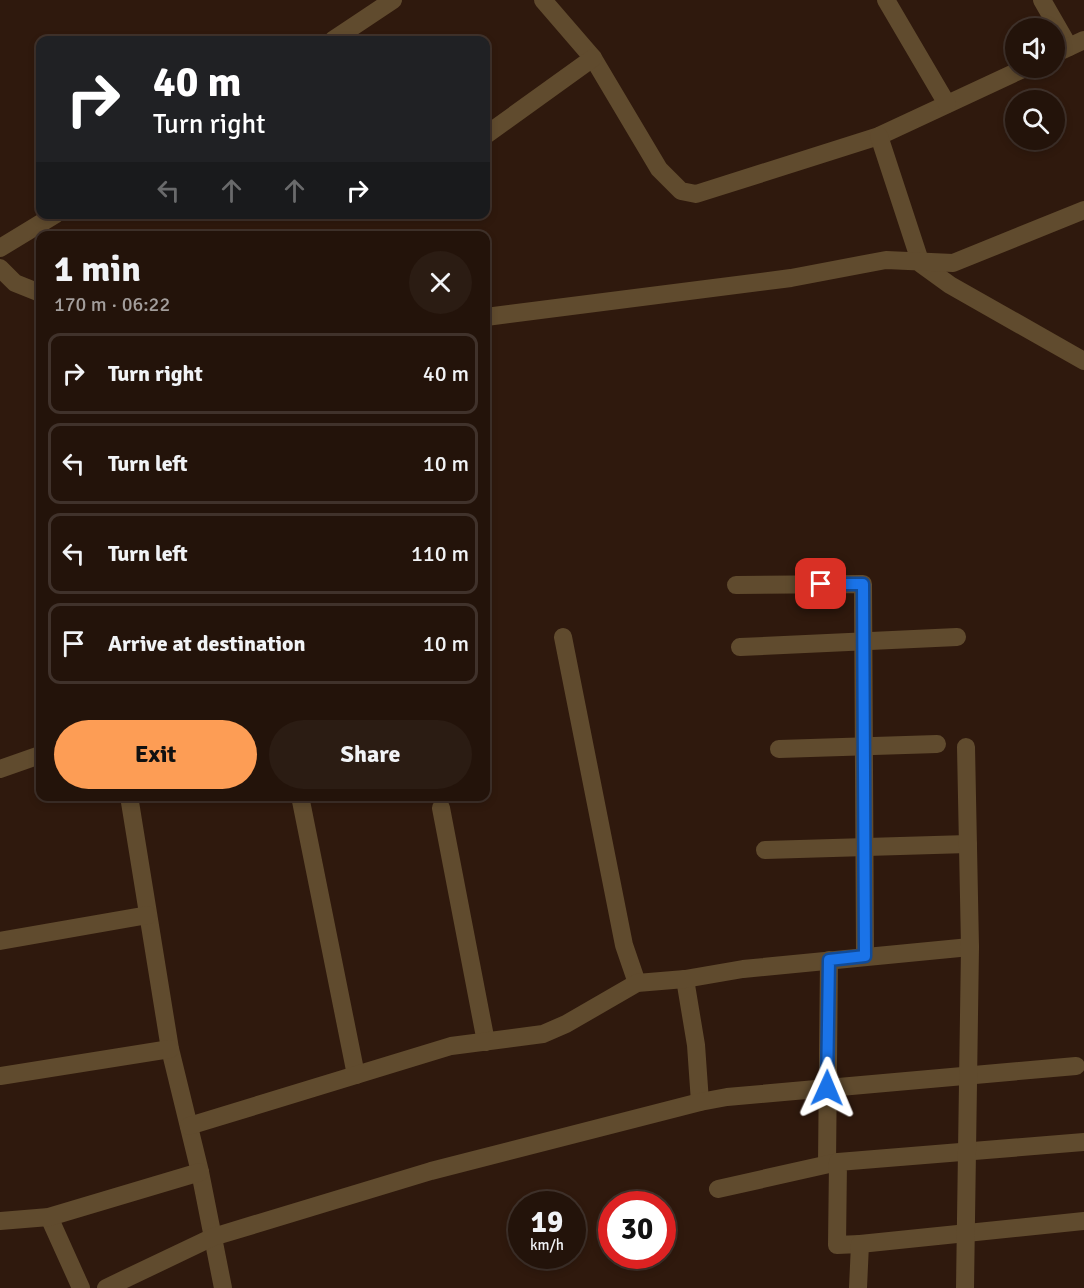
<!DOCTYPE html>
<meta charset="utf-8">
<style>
body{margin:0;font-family:Signika,sans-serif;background:#2b1c13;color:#f1f3f6;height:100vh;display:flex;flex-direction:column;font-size:22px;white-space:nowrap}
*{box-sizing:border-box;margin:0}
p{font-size:20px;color:#a39e9c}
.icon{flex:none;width:33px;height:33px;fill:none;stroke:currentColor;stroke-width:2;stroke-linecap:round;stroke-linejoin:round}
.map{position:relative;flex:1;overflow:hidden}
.sheet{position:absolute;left:36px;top:231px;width:454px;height:570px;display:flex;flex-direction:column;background:#23130a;border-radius:12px;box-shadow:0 3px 9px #0003,0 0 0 2px #40322b}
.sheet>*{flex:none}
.hud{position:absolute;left:36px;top:36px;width:454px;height:183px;border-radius:12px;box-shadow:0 3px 9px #0003,0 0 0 2px #40322b;background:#202124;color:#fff;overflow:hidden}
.fabs{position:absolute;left:1005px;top:18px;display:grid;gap:12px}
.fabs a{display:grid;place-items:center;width:60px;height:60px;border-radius:50%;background:#23130a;box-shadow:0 3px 9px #0003,0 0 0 2px #40322b;font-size:30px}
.speed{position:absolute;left:508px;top:1191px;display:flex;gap:12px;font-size:30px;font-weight:700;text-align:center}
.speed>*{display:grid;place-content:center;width:78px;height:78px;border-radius:50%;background:#23130a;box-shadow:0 3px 9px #0003,0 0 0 2px #40322b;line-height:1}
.speed small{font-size:15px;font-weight:400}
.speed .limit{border:9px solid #d22;background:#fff;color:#111}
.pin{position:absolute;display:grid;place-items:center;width:51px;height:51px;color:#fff;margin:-26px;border-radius:12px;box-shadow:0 3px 9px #0006}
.me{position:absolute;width:66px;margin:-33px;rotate:1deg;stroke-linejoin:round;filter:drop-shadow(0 0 4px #0008)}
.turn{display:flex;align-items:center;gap:21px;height:126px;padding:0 18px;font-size:27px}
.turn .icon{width:78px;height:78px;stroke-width:2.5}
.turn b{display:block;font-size:42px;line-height:51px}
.lanes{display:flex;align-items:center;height:57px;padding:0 18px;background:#0003;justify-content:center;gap:30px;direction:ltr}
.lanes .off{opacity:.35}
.round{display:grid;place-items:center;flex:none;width:63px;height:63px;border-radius:32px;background:#2b1c13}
.summary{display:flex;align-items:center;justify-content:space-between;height:102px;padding:0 18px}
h1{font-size:36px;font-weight:700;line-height:45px}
.action{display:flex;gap:12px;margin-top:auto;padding:12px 18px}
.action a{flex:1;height:69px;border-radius:36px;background:#fd9d55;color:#111;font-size:24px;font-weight:700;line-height:69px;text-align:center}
.action a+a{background:#2b1c13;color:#f1f3f6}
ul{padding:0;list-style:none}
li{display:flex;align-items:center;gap:18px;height:81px;margin:0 12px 9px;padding:0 6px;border:3px solid #40322b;border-radius:12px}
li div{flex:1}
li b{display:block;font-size:22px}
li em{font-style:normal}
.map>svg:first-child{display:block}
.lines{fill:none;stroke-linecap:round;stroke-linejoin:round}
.minor{stroke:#604b2e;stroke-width:18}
.route-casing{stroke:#114b97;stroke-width:15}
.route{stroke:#1a73e8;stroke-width:10}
</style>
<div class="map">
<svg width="1084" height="1288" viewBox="0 0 1084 1288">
<rect width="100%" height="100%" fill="#2f190d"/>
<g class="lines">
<g class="minor">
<path d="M543,0L593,58L659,169L681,191L696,194L879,136L1025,68"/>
<path d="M886,0L947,104"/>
<path d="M1042,0L1069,47"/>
<path d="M333,40L393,0"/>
<path d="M1054,54L1084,40"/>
<path d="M486,135L593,58"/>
<path d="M879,136L921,264L950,285L1084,361"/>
<path d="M0,248L56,214"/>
<path d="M0,268L15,283L40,293"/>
<path d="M486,317L791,278L886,260L953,263L1084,210"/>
<path d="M736,585L863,584L865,956"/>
<path d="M563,637L624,945L637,983"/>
<path d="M740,647L957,637"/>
<path d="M779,749L937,744"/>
<path d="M0,769L40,755"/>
<path d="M129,796L170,1049L200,1172L223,1288"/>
<path d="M300,796L356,1075"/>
<path d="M441,808L486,1042"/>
<path d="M765,850L968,844"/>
<path d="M0,941L148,915"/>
<path d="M685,979L696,1045L700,1102"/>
<path d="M0,1076L170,1049"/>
<path d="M189,1126L451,1046L543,1034L566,1024L637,983L685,979L743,969L970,947"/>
<path d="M827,1164L829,960"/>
<path d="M718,1189L838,1162"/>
<path d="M49,1217L81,1288"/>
<path d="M0,1221L49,1217L200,1172"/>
<path d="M860,1244L837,1245L838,1162L1084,1142"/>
<path d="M106,1288L213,1237L431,1171L700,1102L727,1097L1076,1066"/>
<path d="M858,1288L860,1244L1084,1221"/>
<path d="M965,1288L970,947L966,747"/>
</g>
</g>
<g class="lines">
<defs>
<path id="route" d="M821,584H863L865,956L829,960L827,1088"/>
</defs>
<use href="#route" class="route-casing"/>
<use href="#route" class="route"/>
</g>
</svg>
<div class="fabs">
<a><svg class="icon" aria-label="sound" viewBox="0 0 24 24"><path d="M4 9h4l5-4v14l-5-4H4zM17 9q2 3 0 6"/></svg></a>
<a><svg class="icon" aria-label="search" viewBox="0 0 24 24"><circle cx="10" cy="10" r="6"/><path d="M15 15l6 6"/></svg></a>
</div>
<div class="speed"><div>19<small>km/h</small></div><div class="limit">30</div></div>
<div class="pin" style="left:821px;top:584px;background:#d93025"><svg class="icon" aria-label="arrive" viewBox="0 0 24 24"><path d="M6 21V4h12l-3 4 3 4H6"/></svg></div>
<svg class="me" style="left:827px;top:1088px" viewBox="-20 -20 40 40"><path d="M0-17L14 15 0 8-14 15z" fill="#1a73e8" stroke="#fff" stroke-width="4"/></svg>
<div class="hud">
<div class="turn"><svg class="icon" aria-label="right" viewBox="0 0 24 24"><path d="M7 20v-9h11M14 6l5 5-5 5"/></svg><div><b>40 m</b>Turn right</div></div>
<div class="lanes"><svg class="icon off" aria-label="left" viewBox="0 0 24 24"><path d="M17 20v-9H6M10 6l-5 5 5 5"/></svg><svg class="icon off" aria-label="ahead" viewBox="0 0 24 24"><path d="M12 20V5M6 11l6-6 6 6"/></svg><svg class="icon off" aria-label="ahead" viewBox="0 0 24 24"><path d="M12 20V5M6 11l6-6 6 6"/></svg><svg class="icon" aria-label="right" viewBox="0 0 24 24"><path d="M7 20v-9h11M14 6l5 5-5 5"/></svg></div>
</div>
<section class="sheet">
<div class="summary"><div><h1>1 min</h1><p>170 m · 06:22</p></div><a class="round"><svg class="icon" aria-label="close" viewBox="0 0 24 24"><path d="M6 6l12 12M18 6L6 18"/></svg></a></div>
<ul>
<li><svg class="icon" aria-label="right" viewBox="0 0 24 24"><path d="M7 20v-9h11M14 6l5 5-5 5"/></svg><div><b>Turn right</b></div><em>40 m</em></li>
<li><svg class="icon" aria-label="left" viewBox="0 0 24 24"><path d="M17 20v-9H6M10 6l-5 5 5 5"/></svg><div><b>Turn left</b></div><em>10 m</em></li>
<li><svg class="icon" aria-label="left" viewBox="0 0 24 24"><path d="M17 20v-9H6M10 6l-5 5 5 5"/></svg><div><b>Turn left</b></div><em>110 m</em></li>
<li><svg class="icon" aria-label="arrive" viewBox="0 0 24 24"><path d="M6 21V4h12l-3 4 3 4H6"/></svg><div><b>Arrive at destination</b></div><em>10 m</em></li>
</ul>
<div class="action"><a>Exit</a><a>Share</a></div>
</section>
</div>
